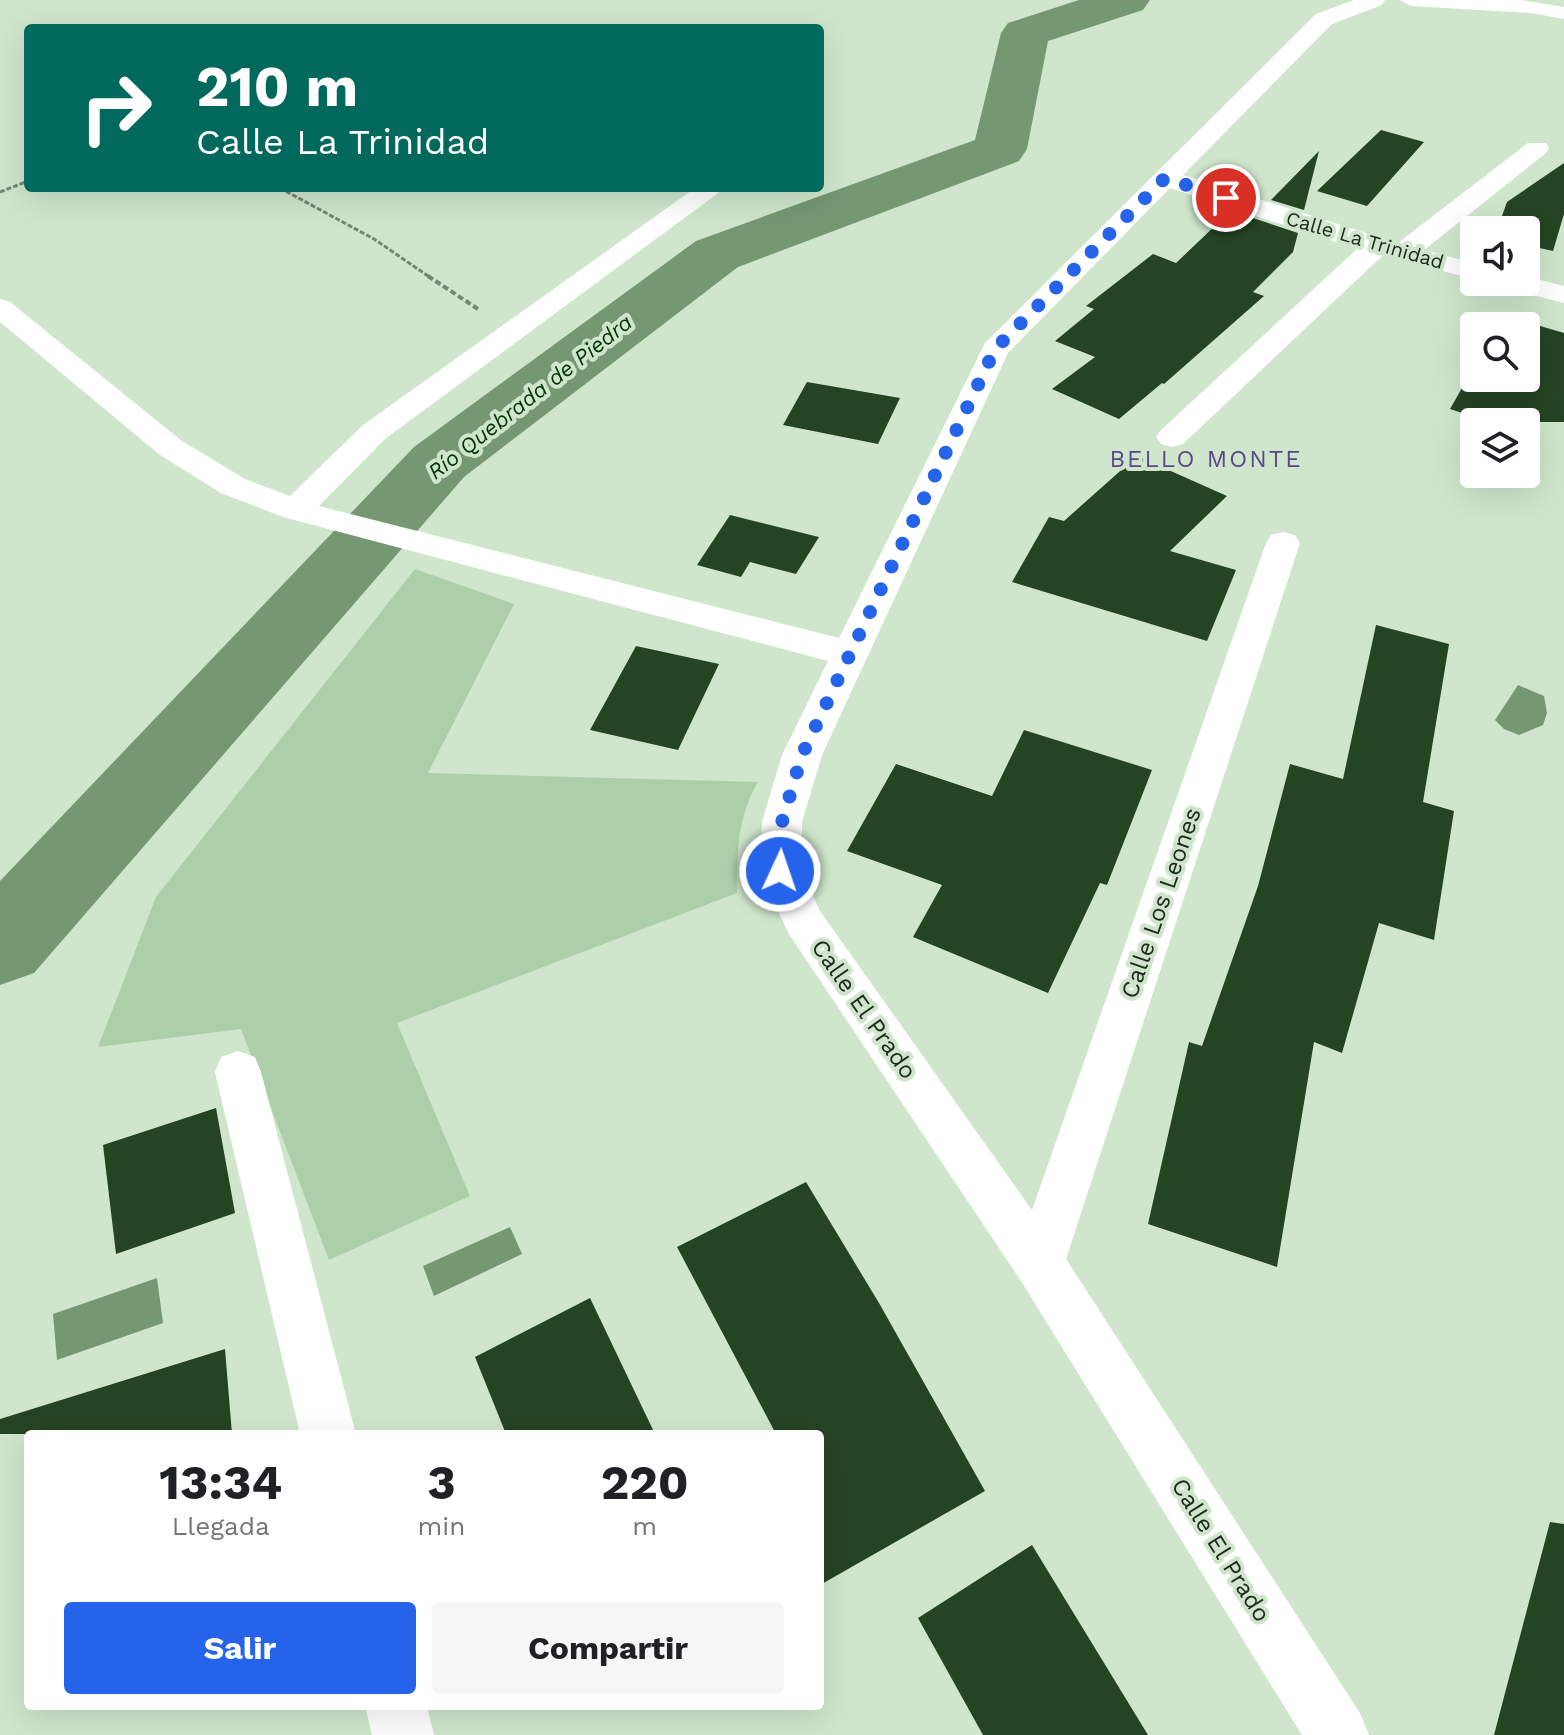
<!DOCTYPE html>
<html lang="es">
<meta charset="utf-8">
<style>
body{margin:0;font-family:"Work Sans",sans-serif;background:#f6f6f6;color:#202124;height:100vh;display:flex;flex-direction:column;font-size:30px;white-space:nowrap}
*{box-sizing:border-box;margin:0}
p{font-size:26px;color:#757577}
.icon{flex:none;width:44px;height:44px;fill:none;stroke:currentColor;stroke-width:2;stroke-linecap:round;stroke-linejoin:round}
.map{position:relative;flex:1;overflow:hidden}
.panel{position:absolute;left:24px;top:1430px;width:800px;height:280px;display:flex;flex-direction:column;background:#fff;border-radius:8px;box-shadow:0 8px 32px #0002}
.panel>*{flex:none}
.banner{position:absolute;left:24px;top:24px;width:800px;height:168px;border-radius:8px;box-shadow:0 8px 32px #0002;background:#00695c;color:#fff;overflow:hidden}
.controls{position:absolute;left:1460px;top:216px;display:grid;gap:16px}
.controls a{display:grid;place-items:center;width:80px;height:80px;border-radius:8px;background:#fff;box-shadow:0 8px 32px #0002;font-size:40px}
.pin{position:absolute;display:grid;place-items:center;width:68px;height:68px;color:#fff;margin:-34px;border:4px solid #fff;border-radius:50%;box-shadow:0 2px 8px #0007}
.me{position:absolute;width:88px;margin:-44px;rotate:3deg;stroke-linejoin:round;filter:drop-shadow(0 0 6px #0008)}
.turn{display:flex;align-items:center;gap:28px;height:168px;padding:0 40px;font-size:36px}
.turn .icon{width:104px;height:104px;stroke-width:2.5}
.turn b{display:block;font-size:56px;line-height:68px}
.eta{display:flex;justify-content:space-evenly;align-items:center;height:136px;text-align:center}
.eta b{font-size:48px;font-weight:700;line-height:56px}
.cta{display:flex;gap:16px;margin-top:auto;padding:16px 40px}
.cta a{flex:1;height:92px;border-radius:8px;background:#2563eb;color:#fff;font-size:32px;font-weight:700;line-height:92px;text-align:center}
.cta a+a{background:#f6f6f6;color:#202124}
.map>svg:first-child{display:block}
.green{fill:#accea9}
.water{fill:#759772}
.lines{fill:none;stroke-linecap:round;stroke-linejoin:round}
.river{fill:#759772;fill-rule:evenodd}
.building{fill:#254423}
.path-far1{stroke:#768674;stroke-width:3;stroke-dasharray:5 2;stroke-linecap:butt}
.path{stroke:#768674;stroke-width:4;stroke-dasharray:6 3;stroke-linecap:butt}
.street{fill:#fff;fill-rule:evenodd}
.route{stroke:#2563eb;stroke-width:14;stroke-dasharray:0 25.2}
.labels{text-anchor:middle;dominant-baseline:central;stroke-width:8;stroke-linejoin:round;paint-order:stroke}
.far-street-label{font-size:20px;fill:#212a20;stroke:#cfe6cc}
.far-water-label{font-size:22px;font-style:italic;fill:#013602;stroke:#cfe6cc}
.far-quarter-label{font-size:24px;letter-spacing:2px;fill:#584a88;stroke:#cfe6cc}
.street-label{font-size:24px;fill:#212a20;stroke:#cfe6cc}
</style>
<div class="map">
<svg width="1564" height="1735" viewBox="0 0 1564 1735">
<rect width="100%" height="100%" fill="#cfe6cc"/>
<path class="green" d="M415,569L514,604L428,773L758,782C737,817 737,853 737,893L397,1023L470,1196L329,1260L241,1029L98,1047L156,897Z"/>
<g class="water">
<path d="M1518,685L1544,696L1547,713L1543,725L1519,735L1504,729L1495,720Z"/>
<path d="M510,1227L522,1254L434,1296L423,1266Z"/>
<path d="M157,1278L163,1323L57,1360L53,1314Z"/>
</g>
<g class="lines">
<path class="river" d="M1079,0H1150L1143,10L1048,41L1027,149L1019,161L738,267L464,477L34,973L0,985V881L414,447L696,241L975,140L1001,33L1008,23Z"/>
</g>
<g class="building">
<path d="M1381,130L1424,142L1367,206L1317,191Z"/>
<path d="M1319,151L1304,210L1271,200Z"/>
<path d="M1564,163V214L1553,251L1526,245V230H1497L1507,202Z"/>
<path d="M1253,218L1298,233L1293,252L1253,292L1264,296L1164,384L1162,383L1119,419L1052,389L1095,357L1055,341L1094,309L1086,306L1153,254L1176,263L1219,222L1241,229Z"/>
<path d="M1503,315L1564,333V422H1490L1450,409L1474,367V378H1526V326H1497Z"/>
<path d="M807,382L900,398L878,444L783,425Z"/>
<path d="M1137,456L1227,496L1170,551L1236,570L1207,641L1012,582L1049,517L1064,521Z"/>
<path d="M730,515L819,537L796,574L750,562L741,577L697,565Z"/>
<path d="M1376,625L1449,644L1423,802L1454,811L1434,940L1379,923L1342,1053L1314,1042L1277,1267L1148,1224L1189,1042L1202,1046L1258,886L1290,764L1343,779Z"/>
<path d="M636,646L719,664L678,750L590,730Z"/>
<path d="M1024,730L1152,770L1107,885L1100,883L1048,993L913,937L942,885L847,851L896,764L992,796Z"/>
<path d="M216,1108L235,1213L116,1254L103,1145Z"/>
<path d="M806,1182L879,1303L985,1491L820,1585V1434H776L677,1247Z"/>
<path d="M590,1298L655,1434H506L475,1357Z"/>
<path d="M225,1349L232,1434H0V1419Z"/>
<path d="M1550,1522L1564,1524V1735H1494Z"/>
<path d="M1032,1545L1148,1735H983L918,1618Z"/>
</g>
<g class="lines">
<g class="path-far1">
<path d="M280,188L374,239L431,278"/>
<path d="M0,192L28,181"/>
</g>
<path class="path" d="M428,276L478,309"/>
<g class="street">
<path d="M1354,0H1385L1382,5L1332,24L1183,175L1398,243L1528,143H1546L1549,148L1546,153L1424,250L1474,263V279L1382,256L1183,444L1172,447L1161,444L1156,437L1161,430L1357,249L1170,188L1008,353L822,755L802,822L801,871L820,911L1032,1210L1266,543L1271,535L1283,532L1295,535L1300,543L1066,1259L1360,1713L1369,1735H1302L1021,1281L789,934L759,871L762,822L782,755L828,661L283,517L221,493L160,455L0,322V299L10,302L182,441L245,479L290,496L363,425L695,188H725L385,439L319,506L839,638L985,343L1316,14Z"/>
<path d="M1400,0H1521L1564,7V19L1531,13L1411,6Z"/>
<path d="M1526,276L1564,286V303L1505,288L1501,282H1526Z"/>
<path d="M238,1051L255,1057L261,1072L356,1434H300L215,1072L221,1057Z"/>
<path d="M365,1706H427L434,1735H372Z"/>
</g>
</g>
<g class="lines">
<path class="route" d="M780,871L782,822L802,755L995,349L1165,178L1226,198"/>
</g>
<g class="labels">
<g class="far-street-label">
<text transform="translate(1365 240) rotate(16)">Calle La Trinidad</text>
</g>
<g class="far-water-label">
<text transform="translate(530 397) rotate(-38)">Río Quebrada de Piedra</text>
</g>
<g class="far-quarter-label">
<text x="1206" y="459">BELLO MONTE</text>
</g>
<g class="street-label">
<text transform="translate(1161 903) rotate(-71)">Calle Los Leones</text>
<text transform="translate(864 1009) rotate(55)">Calle El Prado</text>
<text transform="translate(1221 1550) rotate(58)">Calle El Prado</text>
</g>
</g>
</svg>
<div class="controls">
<a><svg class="icon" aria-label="sound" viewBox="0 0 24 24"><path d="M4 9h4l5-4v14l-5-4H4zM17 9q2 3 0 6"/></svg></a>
<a><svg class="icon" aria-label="search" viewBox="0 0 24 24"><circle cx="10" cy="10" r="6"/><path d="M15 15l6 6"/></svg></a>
<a><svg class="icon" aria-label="layers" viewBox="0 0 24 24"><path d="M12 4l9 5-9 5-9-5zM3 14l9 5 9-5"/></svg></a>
</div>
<div class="pin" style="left:1226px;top:198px;background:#d93025"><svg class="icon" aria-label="arrive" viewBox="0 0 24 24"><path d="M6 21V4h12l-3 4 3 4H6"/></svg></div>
<svg class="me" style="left:780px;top:871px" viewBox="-20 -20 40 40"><circle r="17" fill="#2563eb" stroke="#fff" stroke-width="3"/><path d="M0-11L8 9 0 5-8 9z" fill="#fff"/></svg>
<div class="banner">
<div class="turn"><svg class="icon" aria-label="right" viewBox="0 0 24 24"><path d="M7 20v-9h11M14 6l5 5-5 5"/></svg><div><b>210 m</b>Calle La Trinidad</div></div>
</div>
<section class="panel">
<div class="eta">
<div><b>13:34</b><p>Llegada</p></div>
<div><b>3</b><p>min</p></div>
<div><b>220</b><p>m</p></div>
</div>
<div class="cta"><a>Salir</a><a>Compartir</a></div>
</section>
</div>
